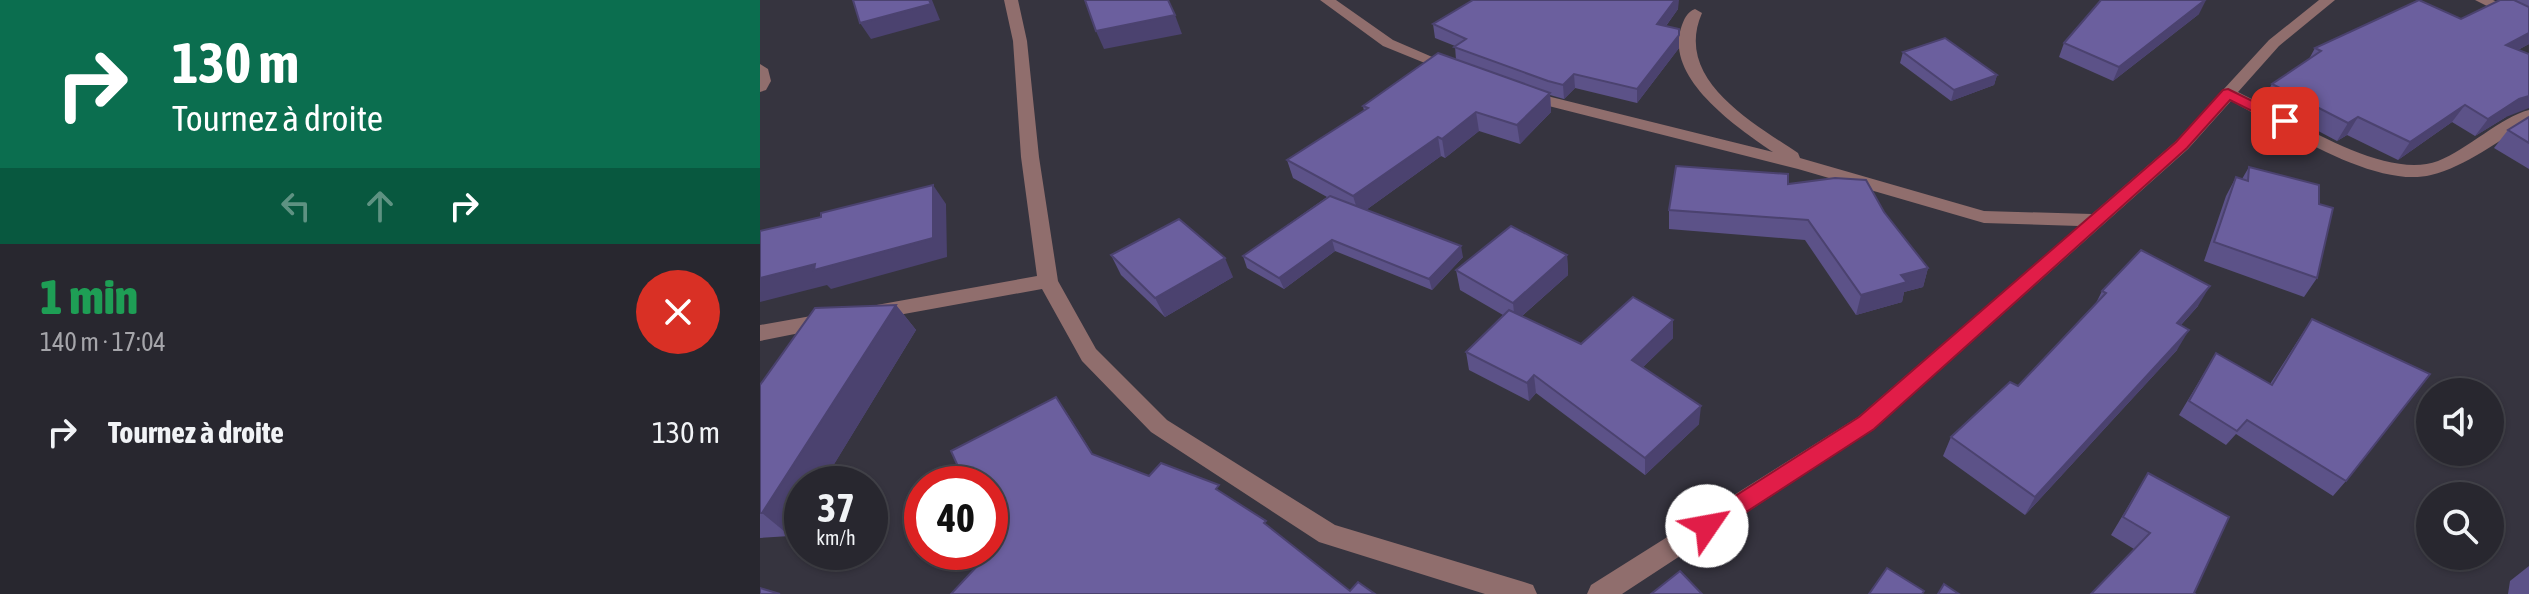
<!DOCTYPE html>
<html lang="fr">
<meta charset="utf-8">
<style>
body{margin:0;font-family:"Asap Condensed",sans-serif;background:#34333b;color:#f1f3f6;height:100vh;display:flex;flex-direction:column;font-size:30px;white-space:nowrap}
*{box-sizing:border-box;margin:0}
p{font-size:26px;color:#a5a5aa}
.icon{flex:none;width:44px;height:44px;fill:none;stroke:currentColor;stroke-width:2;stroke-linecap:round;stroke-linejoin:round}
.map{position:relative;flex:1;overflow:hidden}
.panel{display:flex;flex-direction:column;background:#28272f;width:760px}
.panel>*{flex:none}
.banner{background:#0b6e4f;color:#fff;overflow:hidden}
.tools{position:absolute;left:1656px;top:378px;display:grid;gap:16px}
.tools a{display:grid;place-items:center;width:88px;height:88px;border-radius:50%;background:#28272f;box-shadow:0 2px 6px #0004,0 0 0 2px #44444b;font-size:40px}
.speed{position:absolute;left:24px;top:466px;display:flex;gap:16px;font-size:40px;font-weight:700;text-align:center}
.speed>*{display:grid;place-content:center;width:104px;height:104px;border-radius:50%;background:#28272f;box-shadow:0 2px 6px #0004,0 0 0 2px #44444b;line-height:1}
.speed small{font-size:20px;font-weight:400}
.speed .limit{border:12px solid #d22;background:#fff;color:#111}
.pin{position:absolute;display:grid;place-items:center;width:68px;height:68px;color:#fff;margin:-34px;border-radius:16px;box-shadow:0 4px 12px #0006}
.me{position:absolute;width:88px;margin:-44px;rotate:57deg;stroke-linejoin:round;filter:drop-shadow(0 0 6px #0008)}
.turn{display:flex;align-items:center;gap:28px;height:168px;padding:0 40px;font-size:36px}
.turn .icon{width:104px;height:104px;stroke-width:2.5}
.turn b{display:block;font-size:56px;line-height:68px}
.lanes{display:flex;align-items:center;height:76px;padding:0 40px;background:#0003;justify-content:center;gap:40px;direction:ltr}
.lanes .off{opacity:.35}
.round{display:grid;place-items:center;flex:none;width:84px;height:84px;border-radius:42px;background:#34333b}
.summary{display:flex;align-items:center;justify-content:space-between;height:136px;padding:0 40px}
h1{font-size:48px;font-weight:800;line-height:60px;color:#1e9e55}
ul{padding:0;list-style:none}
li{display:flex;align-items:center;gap:24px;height:104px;padding:0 40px}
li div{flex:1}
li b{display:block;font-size:30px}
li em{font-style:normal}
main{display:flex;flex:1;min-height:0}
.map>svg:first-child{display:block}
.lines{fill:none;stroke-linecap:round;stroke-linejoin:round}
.minor{fill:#906e6d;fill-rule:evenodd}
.wall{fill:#5c5288}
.shaded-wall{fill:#4b426f}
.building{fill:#6b5f9e;stroke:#4b426f;stroke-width:2}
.route{fill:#e11d48;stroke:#92132f;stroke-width:2}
</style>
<main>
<section class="panel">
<div class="banner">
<div class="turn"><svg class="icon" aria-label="right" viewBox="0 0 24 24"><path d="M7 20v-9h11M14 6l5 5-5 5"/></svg><div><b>130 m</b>Tournez à droite</div></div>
<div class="lanes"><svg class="icon off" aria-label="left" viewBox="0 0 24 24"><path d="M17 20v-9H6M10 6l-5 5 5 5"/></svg><svg class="icon off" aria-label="ahead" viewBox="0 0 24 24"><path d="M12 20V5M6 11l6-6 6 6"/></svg><svg class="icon" aria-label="right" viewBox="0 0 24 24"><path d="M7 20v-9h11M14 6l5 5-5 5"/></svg></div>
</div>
<div class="summary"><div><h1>1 min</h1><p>140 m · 17:04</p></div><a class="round" style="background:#d93025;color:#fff"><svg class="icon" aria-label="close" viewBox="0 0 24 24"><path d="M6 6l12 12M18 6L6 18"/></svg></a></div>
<ul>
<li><svg class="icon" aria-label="right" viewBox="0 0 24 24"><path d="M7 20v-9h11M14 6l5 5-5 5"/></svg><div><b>Tournez à droite</b></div><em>130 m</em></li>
</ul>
</section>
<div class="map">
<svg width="1769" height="594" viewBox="0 0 1769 594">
<rect width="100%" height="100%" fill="#36343f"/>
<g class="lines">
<g class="minor">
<path d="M244,0H258L267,41L279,157L298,281L336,349L407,420L575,525L764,582L773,585L777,594H725L559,542L391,432L322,361L282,289L111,320L104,318L101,313L104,308L111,306L277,276L261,157L253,41Z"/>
<path d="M560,0H576L633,40L700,69L692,74L687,72L623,46Z"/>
<path d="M1559,0H1575L1519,46L1478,92C1527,116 1624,182 1678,161C1708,149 1741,117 1769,110V122C1738,141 1707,166 1671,175C1614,189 1521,127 1471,101L1428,149L1114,429L862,594H827L831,585L1098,417L1319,226L1224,223L1038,169L761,99V93L767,91L1013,152C978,128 905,79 921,28C924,19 927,12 935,9L942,13C913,79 992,122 1038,153L1040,158L1224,211L1332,214L1416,141L1509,40Z"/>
<path d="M1715,0H1733L1769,17V27Z"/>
<path d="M0,64L8,69L11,81L6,90L0,92Z"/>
<path d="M68,313L75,316L78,321L75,326L0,341V325Z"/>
</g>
</g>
<g class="wall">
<path d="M1755,0H1769V44L1758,50L1746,117L1715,136L1692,122L1638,160L1587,135L1577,141L1502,101L1512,84L1549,59L1555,48L1701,19Z"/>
<path d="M918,9L906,26L919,35V48L877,103L815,88L804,99L790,95L791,112L760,144L719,131L685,158L681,156L606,210L703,257L672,290L575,251L524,289L487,268L483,256L567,197L533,178L527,160L604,111L603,106L696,60L695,46L675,38L673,24Z"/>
<path d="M1439,14L1353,81L1299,57L1304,43Z"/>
<path d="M1143,52L1237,75L1234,85L1191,101L1140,63Z"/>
<path d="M1769,117V169L1734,148L1748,130Z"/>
<path d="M1489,167L1557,278L1544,297L1444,261L1466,196L1476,177L1482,179Z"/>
<path d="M1028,184L1124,212L1168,268L1163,287L1144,292L1142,302L1096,315L1045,240L909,229V210Z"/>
<path d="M351,255L473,277L405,317L361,275Z"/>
<path d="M807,255L808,275L762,316L821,344L913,320V338L883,367L939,424L885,475L776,393L769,401L709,370L706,352L743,315L700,290L696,270Z"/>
<path d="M1342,291L1438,306L1421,325L1417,350L1265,515L1183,456L1191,437L1258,386L1335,305Z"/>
<path d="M136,305L156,330L30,536L0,538V385Z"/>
<path d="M1552,319L1586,481L1573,496L1476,434L1466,445L1419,415L1456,353L1510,384L1542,334Z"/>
<path d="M1388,473L1434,593L1374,549L1351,535Z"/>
<path d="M1769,566V594H1748L1750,581Z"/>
</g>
<g class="shaded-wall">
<path d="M169,0H172L180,20L111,39L100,23Z"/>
<path d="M915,0H919L918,9L897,38V24Z"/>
<path d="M1446,0L1439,14L1353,81L1359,67Z"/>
<path d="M415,15L422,34L344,49L336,31Z"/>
<path d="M1769,33V44L1734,62L1746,45Z"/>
<path d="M919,35V48L877,103V89Z"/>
<path d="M814,74L815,88L804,99L803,85Z"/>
<path d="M1237,75L1234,85L1191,101L1194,90Z"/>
<path d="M790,93L791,112L760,144L757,125Z"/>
<path d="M1769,96V108L1746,117L1715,136L1728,119L1759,99Z"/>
<path d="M1705,105L1692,122L1638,160L1650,142Z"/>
<path d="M716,112L719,131L685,158L682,139Z"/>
<path d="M1598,117L1587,135L1577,141L1588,123Z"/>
<path d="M678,137L681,156L599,215L593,196Z"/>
<path d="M173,185L186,204L187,257L71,289L67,285L0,302V278Z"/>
<path d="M572,240L575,251L524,289L519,278Z"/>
<path d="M701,246L703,257L672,290L669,279Z"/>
<path d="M807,255L808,275L755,322L753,303Z"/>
<path d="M465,258L473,277L405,317L395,298Z"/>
<path d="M1168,268L1163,287L1144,292L1142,302L1096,315L1101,295L1141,275Z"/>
<path d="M1450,286L1438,306L1405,342L1417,323Z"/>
<path d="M136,305L156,330L62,484H42V517L30,536L2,513Z"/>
<path d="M913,320V338L872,378V360Z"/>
<path d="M1429,330L1417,350L1265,515L1275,497Z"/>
<path d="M774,375L776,393L769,401L767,383Z"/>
<path d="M296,397L309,416L345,473L332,454Z"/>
<path d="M941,406L939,424L885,475V458Z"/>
</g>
<g class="building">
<path d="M93,0H169L171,4L100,23Z"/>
<path d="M325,0H408L415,15L336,31Z"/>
<path d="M713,0H915L897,24L919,29V35L877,89L814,74L803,85L788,81L694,47L706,39L673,24Z"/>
<path d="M1341,0H1445L1359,67L1304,43Z"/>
<path d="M1659,0L1701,19L1740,0H1754L1769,7V33L1746,45L1769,54V96L1759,99L1728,119L1705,105L1650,142L1598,117L1588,123L1512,84L1561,51L1555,48Z"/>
<path d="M1185,38L1237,75L1194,90L1143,52Z"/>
<path d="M678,53L790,93L757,125L716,112L682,139L678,137L593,196L527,160L608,108L603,106Z"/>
<path d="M1769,117V143L1748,130Z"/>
<path d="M916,166L1028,174V184L1075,178L1106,180L1124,212L1168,268L1141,275L1147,282L1101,295L1048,220L909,210Z"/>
<path d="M1489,167L1559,185V204L1573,208L1557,278L1454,242L1476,177L1488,181Z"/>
<path d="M173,185V238L54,270L55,264L0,278V231L61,217V213Z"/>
<path d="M570,196L701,246L669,279L572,240L519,278L483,256Z"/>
<path d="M419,219L465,258L395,298L351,255Z"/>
<path d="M751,226L807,255L753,303L696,270Z"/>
<path d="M1381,250L1450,286L1417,323L1429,330L1275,497L1191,437L1250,382L1258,386L1346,293L1342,291Z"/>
<path d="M873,297L913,320L872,360L941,406L885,458L774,375L767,383L706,352L749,310L821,344Z"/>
<path d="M136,305L2,513H0V385L55,308Z"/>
<path d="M1552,319L1670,374L1586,481L1487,420L1477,431L1429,401L1456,353L1512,385Z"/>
<path d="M296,397L332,454L389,476L401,463L459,485L456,489L506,521L504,523L590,591L598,582L615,594H191L236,546L230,534V484H206L191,451Z"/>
<path d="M1388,473L1469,517L1434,593L1435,594H1331L1390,533L1363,517Z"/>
<path d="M1127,568L1164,591L1162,594H1109Z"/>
<path d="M920,571L942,594H891Z"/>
<path d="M1184,584L1199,594H1178Z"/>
<path d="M0,588L20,594H0Z"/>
</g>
<path class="route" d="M1468,89L1533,121L1531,125H1520L1470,100L1427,148L1114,429L954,533L947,535L939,533L935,526L939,519L1099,417L1416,142L1463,90Z"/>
</svg>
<div class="tools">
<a><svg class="icon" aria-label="sound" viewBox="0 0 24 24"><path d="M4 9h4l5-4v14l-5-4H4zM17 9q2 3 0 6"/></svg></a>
<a><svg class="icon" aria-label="search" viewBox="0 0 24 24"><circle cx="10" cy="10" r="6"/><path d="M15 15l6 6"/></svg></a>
</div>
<div class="speed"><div>37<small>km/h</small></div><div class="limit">40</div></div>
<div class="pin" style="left:1525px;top:121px;background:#d93025"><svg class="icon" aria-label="arrive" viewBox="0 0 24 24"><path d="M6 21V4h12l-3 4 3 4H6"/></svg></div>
<svg class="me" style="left:947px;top:526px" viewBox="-20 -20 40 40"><circle r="19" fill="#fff"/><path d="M0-13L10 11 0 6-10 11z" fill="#e11d48"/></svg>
</div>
</main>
